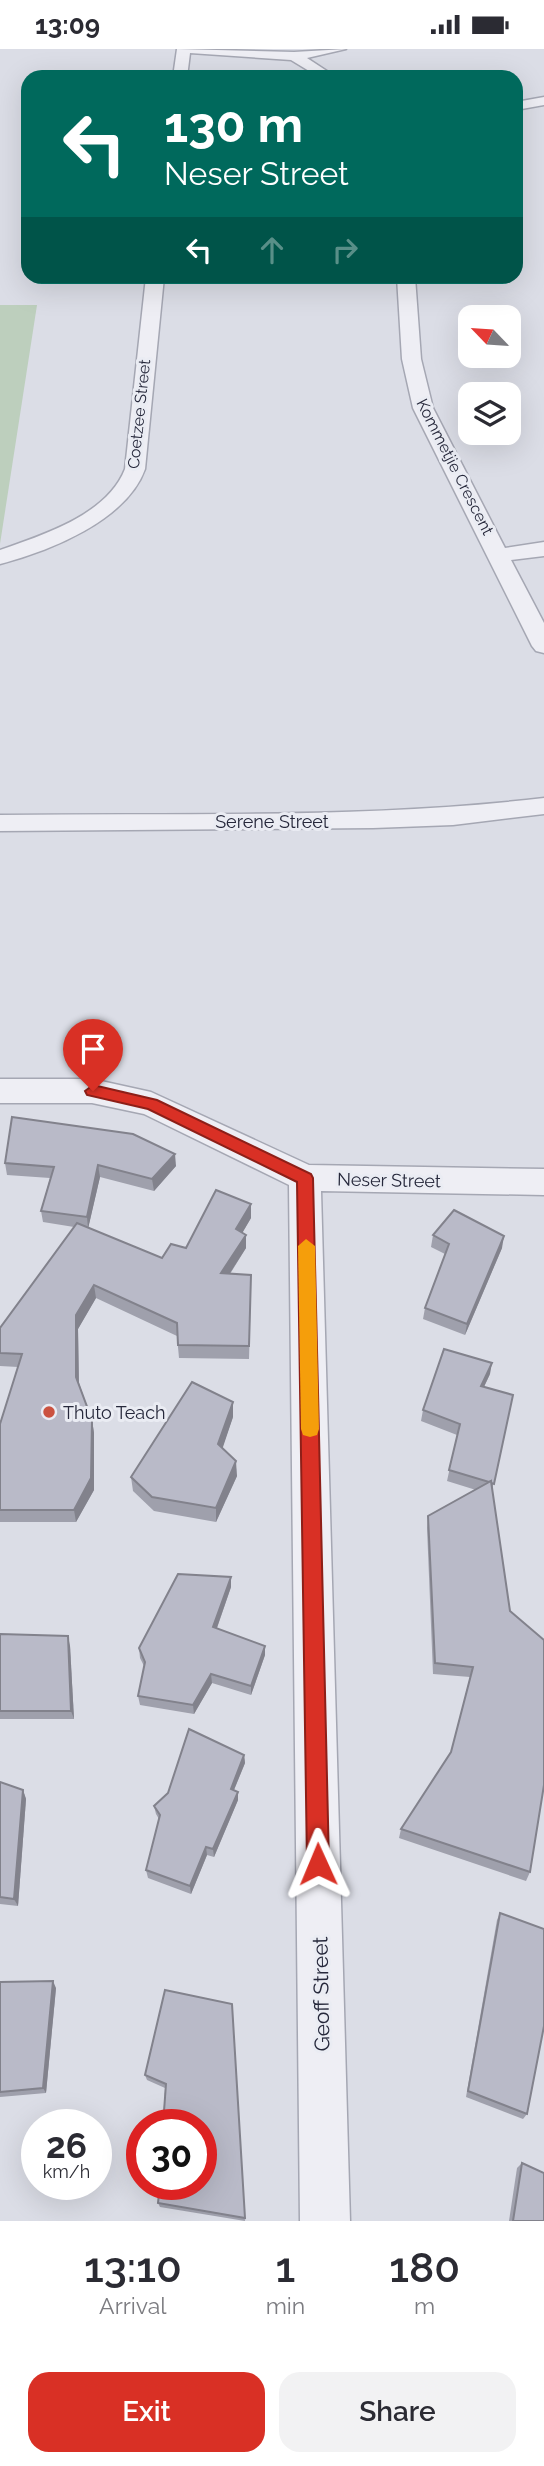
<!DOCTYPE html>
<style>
body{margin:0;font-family:Raleway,sans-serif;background:#f2f2f3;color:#2b2b33;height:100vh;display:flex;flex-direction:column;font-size:26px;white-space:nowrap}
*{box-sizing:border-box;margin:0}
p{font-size:23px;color:#7c7c81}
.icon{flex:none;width:38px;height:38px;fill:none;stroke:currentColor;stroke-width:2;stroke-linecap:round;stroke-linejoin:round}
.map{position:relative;height:2172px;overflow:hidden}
.details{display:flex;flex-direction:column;background:#fff;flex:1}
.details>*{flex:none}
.hud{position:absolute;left:21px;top:21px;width:502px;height:214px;border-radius:21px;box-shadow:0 7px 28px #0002;background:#00695c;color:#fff;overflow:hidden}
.needle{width:46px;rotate:295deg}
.buttons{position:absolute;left:458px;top:256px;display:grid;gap:14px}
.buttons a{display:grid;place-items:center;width:63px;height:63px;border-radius:14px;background:#fff;box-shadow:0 7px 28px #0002;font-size:35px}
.speed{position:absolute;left:21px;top:2060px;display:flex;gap:14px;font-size:35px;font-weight:700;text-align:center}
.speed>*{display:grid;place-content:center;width:91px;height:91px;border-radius:50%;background:#fff;box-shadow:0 7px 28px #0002;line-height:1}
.speed small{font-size:18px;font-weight:400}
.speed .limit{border:10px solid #d22;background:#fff;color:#111}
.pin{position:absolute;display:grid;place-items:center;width:60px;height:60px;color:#fff;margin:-72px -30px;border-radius:50% 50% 50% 0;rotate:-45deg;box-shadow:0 0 7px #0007}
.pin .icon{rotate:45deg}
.me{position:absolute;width:77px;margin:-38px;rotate:359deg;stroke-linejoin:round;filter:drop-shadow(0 0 5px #0008)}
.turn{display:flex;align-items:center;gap:24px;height:147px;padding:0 28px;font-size:32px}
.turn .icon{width:91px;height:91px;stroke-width:2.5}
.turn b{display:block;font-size:49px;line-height:60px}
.lanes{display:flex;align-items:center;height:66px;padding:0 28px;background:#0003;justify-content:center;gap:35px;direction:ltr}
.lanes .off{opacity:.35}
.eta{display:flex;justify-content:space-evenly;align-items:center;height:119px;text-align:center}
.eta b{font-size:42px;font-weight:600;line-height:49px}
.button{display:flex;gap:14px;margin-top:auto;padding:14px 28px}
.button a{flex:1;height:80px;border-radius:21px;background:#d93025;color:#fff;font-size:28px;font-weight:600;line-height:80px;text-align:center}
.button a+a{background:#f2f2f3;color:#2b2b33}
.status{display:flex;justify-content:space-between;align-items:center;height:49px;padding:0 35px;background:#fff;direction:ltr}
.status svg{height:19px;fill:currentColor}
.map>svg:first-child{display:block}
.green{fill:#bdcfbd}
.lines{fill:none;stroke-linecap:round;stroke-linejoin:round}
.minor-casing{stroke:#a5a7b3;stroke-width:3}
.minor{fill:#eeeef4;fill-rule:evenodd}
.wall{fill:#9fa0ac}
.shaded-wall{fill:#82828c}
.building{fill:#b9bac8;stroke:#82828c;stroke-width:2}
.route{fill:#d93025;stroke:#8d1f18;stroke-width:2}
.slow{fill:#f59e0b}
.poi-dot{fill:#cb5240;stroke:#eaecf3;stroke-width:2.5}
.labels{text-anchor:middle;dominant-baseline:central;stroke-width:6;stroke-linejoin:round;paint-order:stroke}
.far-street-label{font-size:16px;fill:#26283b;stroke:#eaecf3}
.street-label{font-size:18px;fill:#26283b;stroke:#eaecf3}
.poi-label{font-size:18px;fill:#26283b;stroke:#eaecf3;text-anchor:start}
.near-street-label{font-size:21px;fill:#26283b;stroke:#eaecf3}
</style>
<div class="status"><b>13:09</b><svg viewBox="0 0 49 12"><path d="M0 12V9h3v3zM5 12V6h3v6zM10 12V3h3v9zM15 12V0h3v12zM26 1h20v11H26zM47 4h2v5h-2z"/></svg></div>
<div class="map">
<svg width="544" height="2172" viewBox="0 0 544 2172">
<rect width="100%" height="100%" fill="#dbdde6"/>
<path class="green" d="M0,256H37L0,495Z"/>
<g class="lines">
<defs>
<g id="minor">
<path d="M177,0L294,3L346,0L307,9L336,28H319L291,11L190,4L187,28H173Z"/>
<path d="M544,48V56L516,61V53Z"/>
<path d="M146,228H164L145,420C127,471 50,502 0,515V501C43,486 107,466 125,420Z"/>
<path d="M397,228H415L421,310L433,359L505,499L544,493V507L511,511L544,574V604L536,602L532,597L413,359L402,310Z"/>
<path d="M544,749V765L453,776L373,779L0,782V766C181,764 364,770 544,749Z"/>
<path d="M0,1030H92L151,1043L309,1116L544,1120V1146L321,1142L350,2172H300L289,1136L144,1065L92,1054H0Z"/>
</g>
</defs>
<use href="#minor" class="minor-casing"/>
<use href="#minor" class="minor"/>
</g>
<g class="wall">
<path d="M5,1114L176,1117L154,1142L100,1128L88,1179L162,1209L251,1169L242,1184L246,1199L230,1225L251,1240L249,1310L179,1309L177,1287L96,1249L78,1280L79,1334L92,1371L94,1384V1441L76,1473H0V1375L18,1318L0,1317V1279L74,1178L43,1173L41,1162L50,1129L7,1126Z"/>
<path d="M433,1186L502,1199L465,1286L423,1270L425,1259L445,1205L431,1198Z"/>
<path d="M490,1325L484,1338L513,1346L492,1441L530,1823L526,1832L399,1789L401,1780L451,1703L470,1628L433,1625L427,1479L428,1467L476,1441L447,1432L457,1386L421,1372L423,1361Z"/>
<path d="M233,1368L222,1399L237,1427L216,1473L154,1462L133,1442L131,1428Z"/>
<path d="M231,1528V1538L217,1579L265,1606L251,1646L212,1634L194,1665L140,1656L138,1647L144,1617L140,1609L139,1599Z"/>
<path d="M0,1585L70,1597L74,1670H0Z"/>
<path d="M244,1706L245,1714L234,1741L238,1751L214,1808L207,1806L191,1845L148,1829L146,1821L159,1770L156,1765L154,1757Z"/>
<path d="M0,1733L23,1741L26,1750L18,1857L0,1855Z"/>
<path d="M500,1864L527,2065L523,2070L466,2048L497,1871Z"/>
<path d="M0,1933L56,1939L46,2044L0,2048Z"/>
<path d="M232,1955L245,2172L160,2158L158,2154L165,2039L147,2031L145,2026Z"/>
<path d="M522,2114L544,2172H509L517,2119Z"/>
</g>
<g class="shaded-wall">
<path d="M175,1105L176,1117L154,1142L152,1130Z"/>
<path d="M98,1116L100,1128L88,1180L87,1168Z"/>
<path d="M251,1155V1169L237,1193L236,1180Z"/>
<path d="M246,1186V1199L221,1238V1224Z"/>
<path d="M504,1187L502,1199L465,1286L467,1275Z"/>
<path d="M94,1236L96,1249L78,1280L79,1341L76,1328V1266Z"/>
<path d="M492,1314L490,1325L479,1348L481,1337Z"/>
<path d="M233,1353V1368L219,1410L218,1395Z"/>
<path d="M92,1371L94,1384V1441L76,1473L74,1461Z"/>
<path d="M236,1412L237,1427L216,1473V1459Z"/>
<path d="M231,1528V1538L214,1587L213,1578Z"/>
<path d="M68,1587L70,1597L74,1670L71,1662Z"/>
<path d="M265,1597V1606L251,1646V1637Z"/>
<path d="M211,1625L212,1634L194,1665L193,1656Z"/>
<path d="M244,1706L245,1714L231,1748V1740Z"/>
<path d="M23,1741L26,1750L18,1857L14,1850Z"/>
<path d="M238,1743V1751L214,1808L213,1800Z"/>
<path d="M206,1798L207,1806L191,1845L190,1837Z"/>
<path d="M53,1932L56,1939L46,2044L43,2039Z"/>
</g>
<g class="building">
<path d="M12,1068L133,1085L175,1105L152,1130L98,1116L87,1168L41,1162L54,1118L5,1114Z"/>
<path d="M216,1141L251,1155L236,1180L246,1186L221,1224L251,1226L249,1297L178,1296L177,1274L94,1236L76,1266V1328L92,1371L91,1429L74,1461H0V1375L22,1305L0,1304V1279L77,1174L162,1209L171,1195L186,1199Z"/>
<path d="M454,1161L504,1187L467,1275L425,1259L449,1195L433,1186Z"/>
<path d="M444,1300L492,1314L481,1337L513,1346L494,1435L491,1434V1432L489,1433L449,1421L460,1375L423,1361Z"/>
<path d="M192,1333L233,1353L218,1395L236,1412L216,1459L152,1448L131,1428Z"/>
<path d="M491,1432L510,1562L544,1591V1736L530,1823L401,1780L451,1703L473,1618L435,1614L428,1467Z"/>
<path d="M178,1525L231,1528L213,1578L265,1597L251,1637L211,1625L193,1656L138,1647L145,1613L139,1599Z"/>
<path d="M0,1585L68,1587L71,1662H0Z"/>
<path d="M189,1680L244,1706L231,1740L238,1743L213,1800L206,1798L190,1837L146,1821L160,1766L154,1757L168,1744Z"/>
<path d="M0,1733L23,1741L14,1850L0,1848Z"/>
<path d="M500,1864L544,1880V1977L527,2065L468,2042Z"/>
<path d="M53,1932L43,2039L0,2043V1933Z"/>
<path d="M165,1941L232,1955L245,2169L158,2154L160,2135H201V2076H163L166,2035L145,2026Z"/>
<path d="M522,2114L544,2124V2172H513Z"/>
</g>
<path class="route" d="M93,1036L157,1051L311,1125L313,1129L329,1815L326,1823L318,1826L310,1823L307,1815L297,1133L148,1060L87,1046L85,1042Z"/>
<path class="slow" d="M306,1190L315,1197L319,1380L317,1386L310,1388L303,1386L301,1380L298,1197Z"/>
<circle class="poi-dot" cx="49" cy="1363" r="7"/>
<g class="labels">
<g class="far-street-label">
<text transform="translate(139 365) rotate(-84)">Coetzee Street</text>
<text transform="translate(455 418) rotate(63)">Kommetjie Crescent</text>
</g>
<g class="street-label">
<text x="272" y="772">Serene Street</text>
<text transform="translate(389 1131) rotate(1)">Neser Street</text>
</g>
<g class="poi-label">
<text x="63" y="1363">Thuto Teach</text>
</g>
<g class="near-street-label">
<text transform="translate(321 1945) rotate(-91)">Geoff Street</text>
</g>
</g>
</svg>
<div class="buttons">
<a><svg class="needle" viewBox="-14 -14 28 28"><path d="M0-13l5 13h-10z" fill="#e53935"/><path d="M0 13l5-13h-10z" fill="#7c7c81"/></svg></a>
<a><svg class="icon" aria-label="layers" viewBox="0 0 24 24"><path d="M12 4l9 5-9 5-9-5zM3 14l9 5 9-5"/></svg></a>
</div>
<div class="speed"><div>26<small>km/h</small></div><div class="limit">30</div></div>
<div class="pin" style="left:93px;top:1042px;background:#d93025"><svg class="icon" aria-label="arrive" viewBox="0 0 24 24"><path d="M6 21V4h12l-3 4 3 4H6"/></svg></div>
<svg class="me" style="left:318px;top:1815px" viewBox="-20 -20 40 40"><path d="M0-17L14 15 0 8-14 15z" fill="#d93025" stroke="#fff" stroke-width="4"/></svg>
<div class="hud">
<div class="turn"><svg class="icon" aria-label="left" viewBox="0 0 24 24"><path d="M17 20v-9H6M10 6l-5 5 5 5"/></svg><div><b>130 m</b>Neser Street</div></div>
<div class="lanes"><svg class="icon" aria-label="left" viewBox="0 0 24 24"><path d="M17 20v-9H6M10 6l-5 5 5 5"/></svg><svg class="icon off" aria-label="ahead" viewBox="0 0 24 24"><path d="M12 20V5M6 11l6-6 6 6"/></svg><svg class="icon off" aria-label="right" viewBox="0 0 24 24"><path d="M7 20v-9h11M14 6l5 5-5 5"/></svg></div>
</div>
</div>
<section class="details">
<div class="eta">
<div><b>13:10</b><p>Arrival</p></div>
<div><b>1</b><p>min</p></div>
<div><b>180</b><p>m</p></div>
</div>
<div class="button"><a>Exit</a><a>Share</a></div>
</section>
